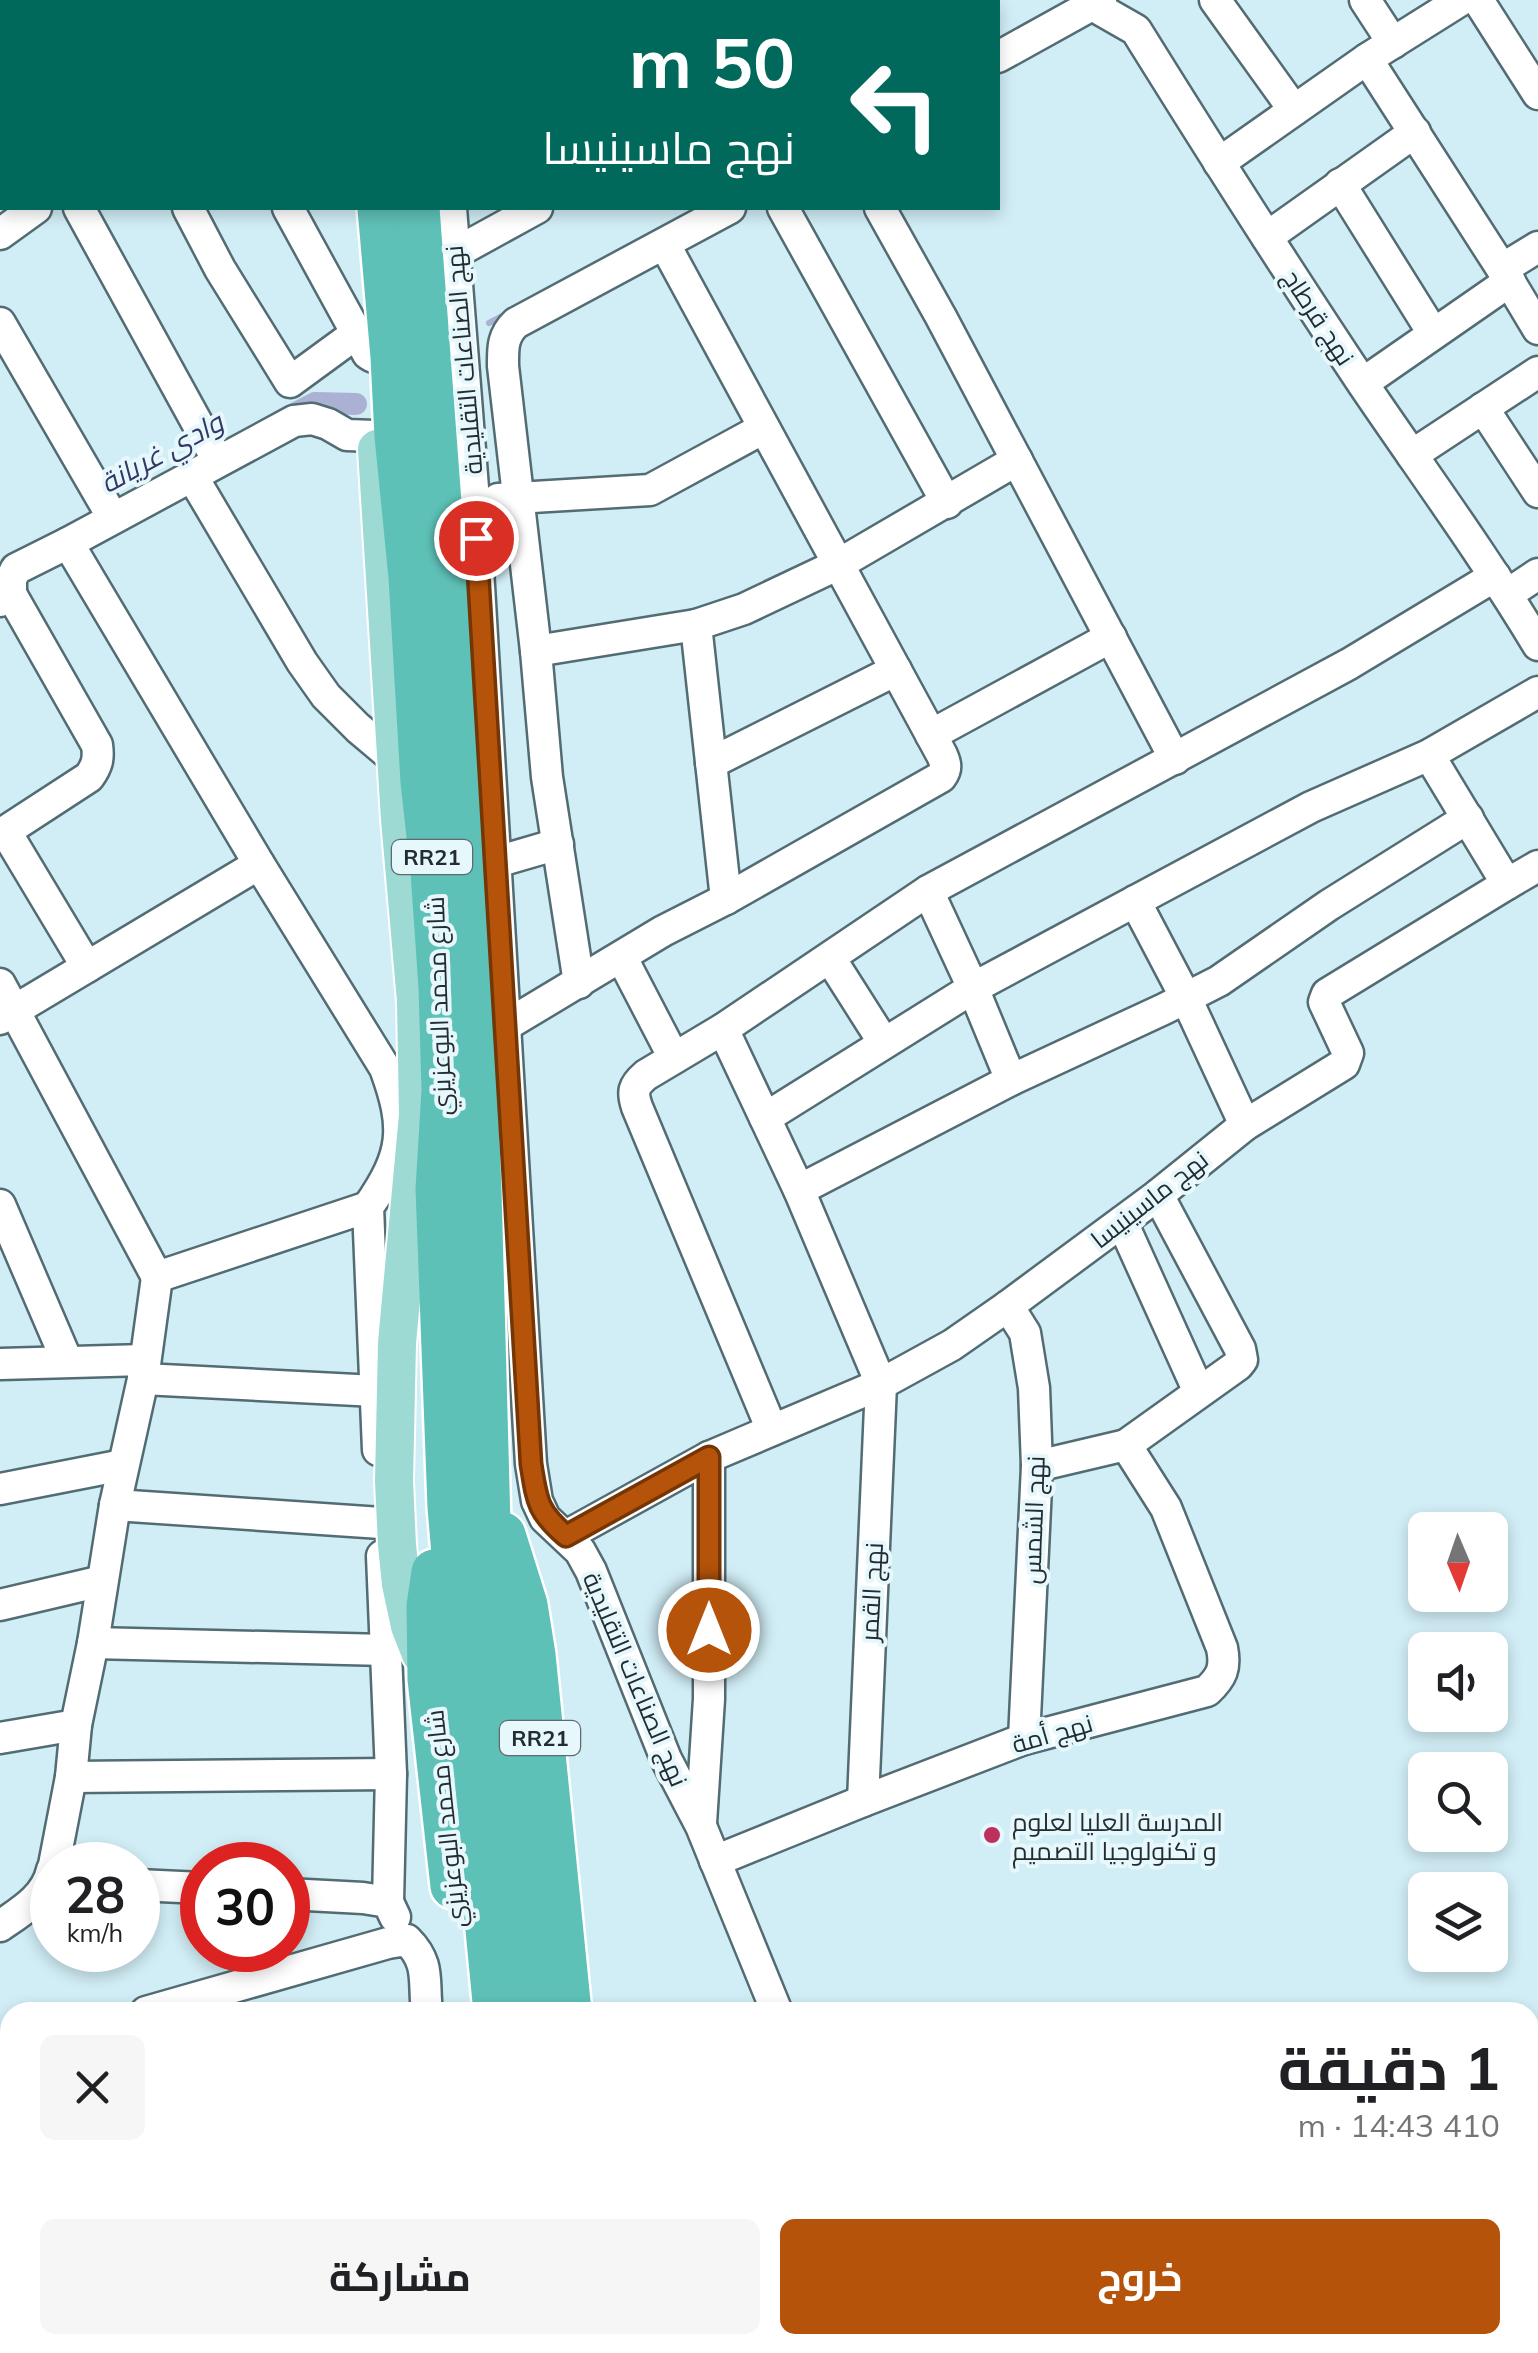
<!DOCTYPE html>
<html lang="ar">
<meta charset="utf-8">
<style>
body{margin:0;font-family:Mulish,Cairo,sans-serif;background:#f6f6f6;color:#202124;direction:rtl;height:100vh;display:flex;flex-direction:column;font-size:38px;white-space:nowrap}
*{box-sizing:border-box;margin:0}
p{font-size:32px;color:#757577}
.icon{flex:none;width:55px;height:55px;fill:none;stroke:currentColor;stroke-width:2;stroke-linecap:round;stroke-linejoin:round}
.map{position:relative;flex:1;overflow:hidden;direction:ltr}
.side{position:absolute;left:0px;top:2002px;width:1540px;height:352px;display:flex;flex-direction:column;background:#fff;border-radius:30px 30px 0 0;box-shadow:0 5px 15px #0003;direction:rtl}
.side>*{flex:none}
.banner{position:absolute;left:0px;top:0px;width:1000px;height:210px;box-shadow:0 5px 15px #0003;direction:rtl;background:#00695c;color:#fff;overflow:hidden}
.needle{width:65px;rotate:178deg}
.controls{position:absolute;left:1408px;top:1512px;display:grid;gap:20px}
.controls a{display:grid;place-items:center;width:100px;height:100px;border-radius:15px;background:#fff;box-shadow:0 5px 15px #0003;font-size:50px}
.speed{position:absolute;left:30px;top:1842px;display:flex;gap:20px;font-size:50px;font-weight:700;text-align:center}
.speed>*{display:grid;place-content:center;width:130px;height:130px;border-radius:50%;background:#fff;box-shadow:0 5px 15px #0003;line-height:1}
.speed small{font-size:25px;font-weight:400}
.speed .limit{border:15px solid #d22;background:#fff;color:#111}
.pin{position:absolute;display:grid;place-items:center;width:85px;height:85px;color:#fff;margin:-42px;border:5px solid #fff;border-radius:50%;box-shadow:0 2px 10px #0007}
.me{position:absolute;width:110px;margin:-55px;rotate:0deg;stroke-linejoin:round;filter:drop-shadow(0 0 8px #0008)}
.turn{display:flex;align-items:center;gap:35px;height:210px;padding:0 40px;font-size:45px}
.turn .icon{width:130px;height:130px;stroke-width:2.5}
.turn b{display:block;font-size:70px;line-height:85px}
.round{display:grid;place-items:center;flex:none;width:105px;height:105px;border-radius:15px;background:#f6f6f6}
.overview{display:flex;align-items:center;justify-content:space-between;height:170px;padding:0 40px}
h1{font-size:60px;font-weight:700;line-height:75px}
.button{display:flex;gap:20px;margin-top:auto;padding:20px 40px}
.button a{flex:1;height:115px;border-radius:15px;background:#b45309;color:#fff;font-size:40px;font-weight:700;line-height:115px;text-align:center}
.button a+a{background:#f6f6f6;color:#202124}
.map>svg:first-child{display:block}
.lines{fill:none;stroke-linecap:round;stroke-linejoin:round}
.stream{stroke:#abb1d2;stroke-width:6}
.canal{stroke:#abb1d2;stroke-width:22}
.minor-casing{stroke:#536c73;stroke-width:35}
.major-casing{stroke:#fff;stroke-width:42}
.highway-casing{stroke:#fff;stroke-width:50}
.minor{stroke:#fff;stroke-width:30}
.major{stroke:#9edad4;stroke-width:38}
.highway{stroke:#5ec1b7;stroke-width:45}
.tram{stroke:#697a80;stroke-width:2.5}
.route-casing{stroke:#753606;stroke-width:25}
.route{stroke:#b45309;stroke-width:18}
.poi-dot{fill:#be2f5c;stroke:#e7f8fd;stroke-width:4}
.labels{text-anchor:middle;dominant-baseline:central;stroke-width:8;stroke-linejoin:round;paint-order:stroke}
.shield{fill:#e7f8fd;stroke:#5e6a6e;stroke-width:2.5}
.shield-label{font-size:22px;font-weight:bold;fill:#232d31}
.street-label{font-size:25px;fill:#232d31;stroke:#e7f8fd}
.poi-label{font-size:25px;fill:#232d31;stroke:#e7f8fd;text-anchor:start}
.water-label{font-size:28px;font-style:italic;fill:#333865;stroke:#e7f8fd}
</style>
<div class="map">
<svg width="1538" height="2353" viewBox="0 0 1538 2353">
<rect width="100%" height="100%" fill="#d1edf5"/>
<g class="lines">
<path class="stream" d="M489,323L510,312"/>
<path class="canal" d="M288,417L315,403L356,404"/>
<defs>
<g id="minor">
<path d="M173,0L174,2"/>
<path d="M252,0L254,2"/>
<path d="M439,0V2"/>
<path d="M1091,0L1101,10L1136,30C1210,149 1285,267 1363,384C1422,471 1484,555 1538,645"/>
<path d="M1215,0L1294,110"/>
<path d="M1365,0L1393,43"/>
<path d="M1461,0L1367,59L1502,269L1538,329"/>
<path d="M1478,0L1538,94"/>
<path d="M488,2L493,0"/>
<path d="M709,2L713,0"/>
<path d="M898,2L902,0"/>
<path d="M998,57L1101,0"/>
<path d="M0,69L2,74"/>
<path d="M1219,163L1367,59"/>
<path d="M1340,184L1433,333"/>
<path d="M79,208L218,461"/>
<path d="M188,208L220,269L290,382L357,333"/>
<path d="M288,208L368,354L373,357H393"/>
<path d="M451,208L474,501L531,1464L537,1501L545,1518L580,1551L591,1571L666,1759L701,1826L777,2012"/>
<path d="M783,208L947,503"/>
<path d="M880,208L941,317L1175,759"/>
<path d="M0,234L36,208"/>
<path d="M1267,237L1415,132"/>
<path d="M437,263L537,208"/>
<path d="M1502,269L1538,247"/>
<path d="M0,323L113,518"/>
<path d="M1363,383L1510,281"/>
<path d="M1483,408L1538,492"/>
<path d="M1412,455L1538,372"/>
<path d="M192,476L302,662L326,696L358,728L409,771"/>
<path d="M498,499L650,490L764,428"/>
<path d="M68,543L294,421L312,419L328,424L347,435L375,436"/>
<path d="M11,594V579L16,569L68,543L259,864L385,1068C407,1128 405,1154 368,1207L378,1450"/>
<path d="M1508,594L1538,574"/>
<path d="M0,601L11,594L97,745C99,759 97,766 89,777L0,835"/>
<path d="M696,625L726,899"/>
<path d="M536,651L696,625L744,609L839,564L1017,460"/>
<path d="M931,735L1111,637"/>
<path d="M711,763L896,670"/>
<path d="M6,832L87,967"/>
<path d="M496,862L558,844"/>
<path d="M1507,884L1538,866"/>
<path d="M1135,901L1186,998L1245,1125"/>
<path d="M622,958L674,1058"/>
<path d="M830,958L884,1043"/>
<path d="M579,983L547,777L536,651L503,366C503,349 502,336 516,323L730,208"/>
<path d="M0,984L157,1277"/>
<path d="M0,1019L259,864"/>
<path d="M505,1026L663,931L726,899L941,777C947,769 946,764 942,755L665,245"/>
<path d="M723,1029L799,1190L881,1384L863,1801"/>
<path d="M1011,1080L1164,1009L1219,981L1329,905L1468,818"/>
<path d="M765,1118L973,988L928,891"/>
<path d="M799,1190L1011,1080L973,988L1311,807L1429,755L1538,692"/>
<path d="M0,1205L67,1361"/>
<path d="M1122,1222L1199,1392"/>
<path d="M1008,1306L1025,1333L1034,1388L1037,1466L1024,1739"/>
<path d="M0,1364L145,1360"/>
<path d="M143,1379L376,1391"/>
<path d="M772,1430L637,1107C632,1092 633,1086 646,1075L723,1029L928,891L1349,664L1495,576"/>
<path d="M1126,1445L1238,1365L1242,1360L1240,1349L1158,1195"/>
<path d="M0,1489L123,1465"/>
<path d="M115,1505L381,1523"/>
<path d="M566,1536L709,1457L881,1384L952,1345L1008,1306L1158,1195L1245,1125L1344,1064L1348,1053L1324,1002L1327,994L1507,884L1429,755"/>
<path d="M382,1556L391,1774L388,1902"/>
<path d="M0,1605L102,1581"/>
<path d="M93,1643L386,1650"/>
<path d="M0,1738L76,1725"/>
<path d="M71,1777L391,1774"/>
<path d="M701,1823L709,1699V1457"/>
<path d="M715,1861L863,1801L1024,1739L1207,1691C1222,1677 1226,1668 1222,1648L1166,1508L1126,1445L1037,1466"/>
<path d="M54,1865L71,1777L76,1725L93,1643L115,1505L143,1379L157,1277L368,1207"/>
<path d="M138,1885L202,1888"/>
<path d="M288,1894L363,1898L388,1902L395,1917"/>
<path d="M0,1926C22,1911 46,1897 52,1870"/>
<path d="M146,2012L388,1943L407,1940C431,1964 423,1981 427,2012"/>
<path d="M0,2107L10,2105"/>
<path d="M0,2228L10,2293"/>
<path d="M18,2345L19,2353"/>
<path d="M151,2345L152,2353"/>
<path d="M288,2345L289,2353"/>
<path d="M886,2345L887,2353"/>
</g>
<g id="major">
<path d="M342,0V2"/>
<path d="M377,449L400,819L416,1001L418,1115L397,1343L394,1481L397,1545L401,1584L410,1626L421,1654"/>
</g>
<g id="highway">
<path d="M366,0V2"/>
<path d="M405,0L406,2"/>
<path d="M380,208L393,357L397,436L411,577L423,782L433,872L441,987L444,1090L438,1189L450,1507L472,1765L496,2012"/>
<path d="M417,208L466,865L479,1191L491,1635L529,2012"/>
<path d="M503,1535L525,1605L533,1655L569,2012"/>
<path d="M434,1572L429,1606L430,1679L453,1886"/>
<path d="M1530,2256L1538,2254"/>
<path d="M1530,2319L1538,2318"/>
<path d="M562,2345L563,2353"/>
<path d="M614,2345L617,2353"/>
<path d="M498,2353L500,2345"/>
<path d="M1047,2353L1089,2345"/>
<path d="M1371,2353L1409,2345"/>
</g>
</defs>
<use href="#minor" class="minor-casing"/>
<use href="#major" class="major-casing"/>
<use href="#highway" class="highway-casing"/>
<use href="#minor" class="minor"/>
<use href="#major" class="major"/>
<use href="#highway" class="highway"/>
<g class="tram">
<path d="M1530,2282L1538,2280"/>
<path d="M1530,2298L1538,2296"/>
<path d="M1184,2353L1222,2345"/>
<path d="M1250,2353L1290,2345"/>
</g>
</g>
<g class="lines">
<defs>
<path id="route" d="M476,538L531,1464C537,1501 537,1511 566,1536L709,1457V1630"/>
</defs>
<use href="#route" class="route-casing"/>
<use href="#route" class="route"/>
</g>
<circle class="poi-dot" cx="992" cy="1835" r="10"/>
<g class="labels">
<g class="shield">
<rect x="392" y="840" width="80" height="34" rx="8"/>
<rect x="500" y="1721" width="80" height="34" rx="8"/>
</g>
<g class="shield-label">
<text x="432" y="857">RR21</text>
<text x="540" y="1738">RR21</text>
</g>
<g class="street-label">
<text transform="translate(1319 317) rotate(57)">نهج قرطاج</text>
<text transform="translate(463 360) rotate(-95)">نهج الصناعات التقليدية</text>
<text transform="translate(438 1006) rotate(-92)">شارع محمد البوعزيزي</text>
<text transform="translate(1149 1199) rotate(-38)">نهج ماسينيسا</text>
<text transform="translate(1033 1520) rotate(-88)">نهج الشمس</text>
<text transform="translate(871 1592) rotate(-87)">نهج القمر</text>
<text transform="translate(636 1679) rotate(67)">نهج الصناعات التقليدية</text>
<text transform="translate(1052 1733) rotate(-16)">نهج أمة</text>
<text transform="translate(445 1819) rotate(-96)">شارع محمد البوعزيزي</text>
</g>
<g class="poi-label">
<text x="1012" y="1821">المدرسة العليا لعلوم<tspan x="1012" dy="29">و تكنولوجيا التصميم</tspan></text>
</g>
<g class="water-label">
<text transform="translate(161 452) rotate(-29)">وادي غريانة</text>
</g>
</g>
</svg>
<div class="controls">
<a><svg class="needle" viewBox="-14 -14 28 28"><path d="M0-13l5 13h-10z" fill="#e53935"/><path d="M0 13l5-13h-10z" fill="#757577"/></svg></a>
<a><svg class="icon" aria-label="sound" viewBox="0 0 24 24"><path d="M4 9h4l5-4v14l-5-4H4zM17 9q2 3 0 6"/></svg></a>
<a><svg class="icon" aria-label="search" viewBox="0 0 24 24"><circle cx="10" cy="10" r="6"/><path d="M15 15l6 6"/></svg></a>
<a><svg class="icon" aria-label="layers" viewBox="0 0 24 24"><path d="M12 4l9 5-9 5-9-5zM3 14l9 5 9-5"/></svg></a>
</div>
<div class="speed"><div>28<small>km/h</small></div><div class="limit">30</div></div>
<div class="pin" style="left:476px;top:538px;background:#d93025"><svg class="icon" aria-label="arrive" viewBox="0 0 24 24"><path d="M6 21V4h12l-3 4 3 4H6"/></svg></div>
<svg class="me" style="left:709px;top:1630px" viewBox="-20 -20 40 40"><circle r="17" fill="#b45309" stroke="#fff" stroke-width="3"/><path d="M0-11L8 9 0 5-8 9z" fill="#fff"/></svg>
<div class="banner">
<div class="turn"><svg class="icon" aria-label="left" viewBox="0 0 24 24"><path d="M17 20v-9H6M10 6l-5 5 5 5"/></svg><div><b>50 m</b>نهج ماسينيسا</div></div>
</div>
<section class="side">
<div class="overview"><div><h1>1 دقيقة</h1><p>410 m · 14:43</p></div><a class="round"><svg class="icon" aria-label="close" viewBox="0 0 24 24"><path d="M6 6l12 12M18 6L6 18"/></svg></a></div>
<div class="button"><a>خروج</a><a>مشاركة</a></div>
</section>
</div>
